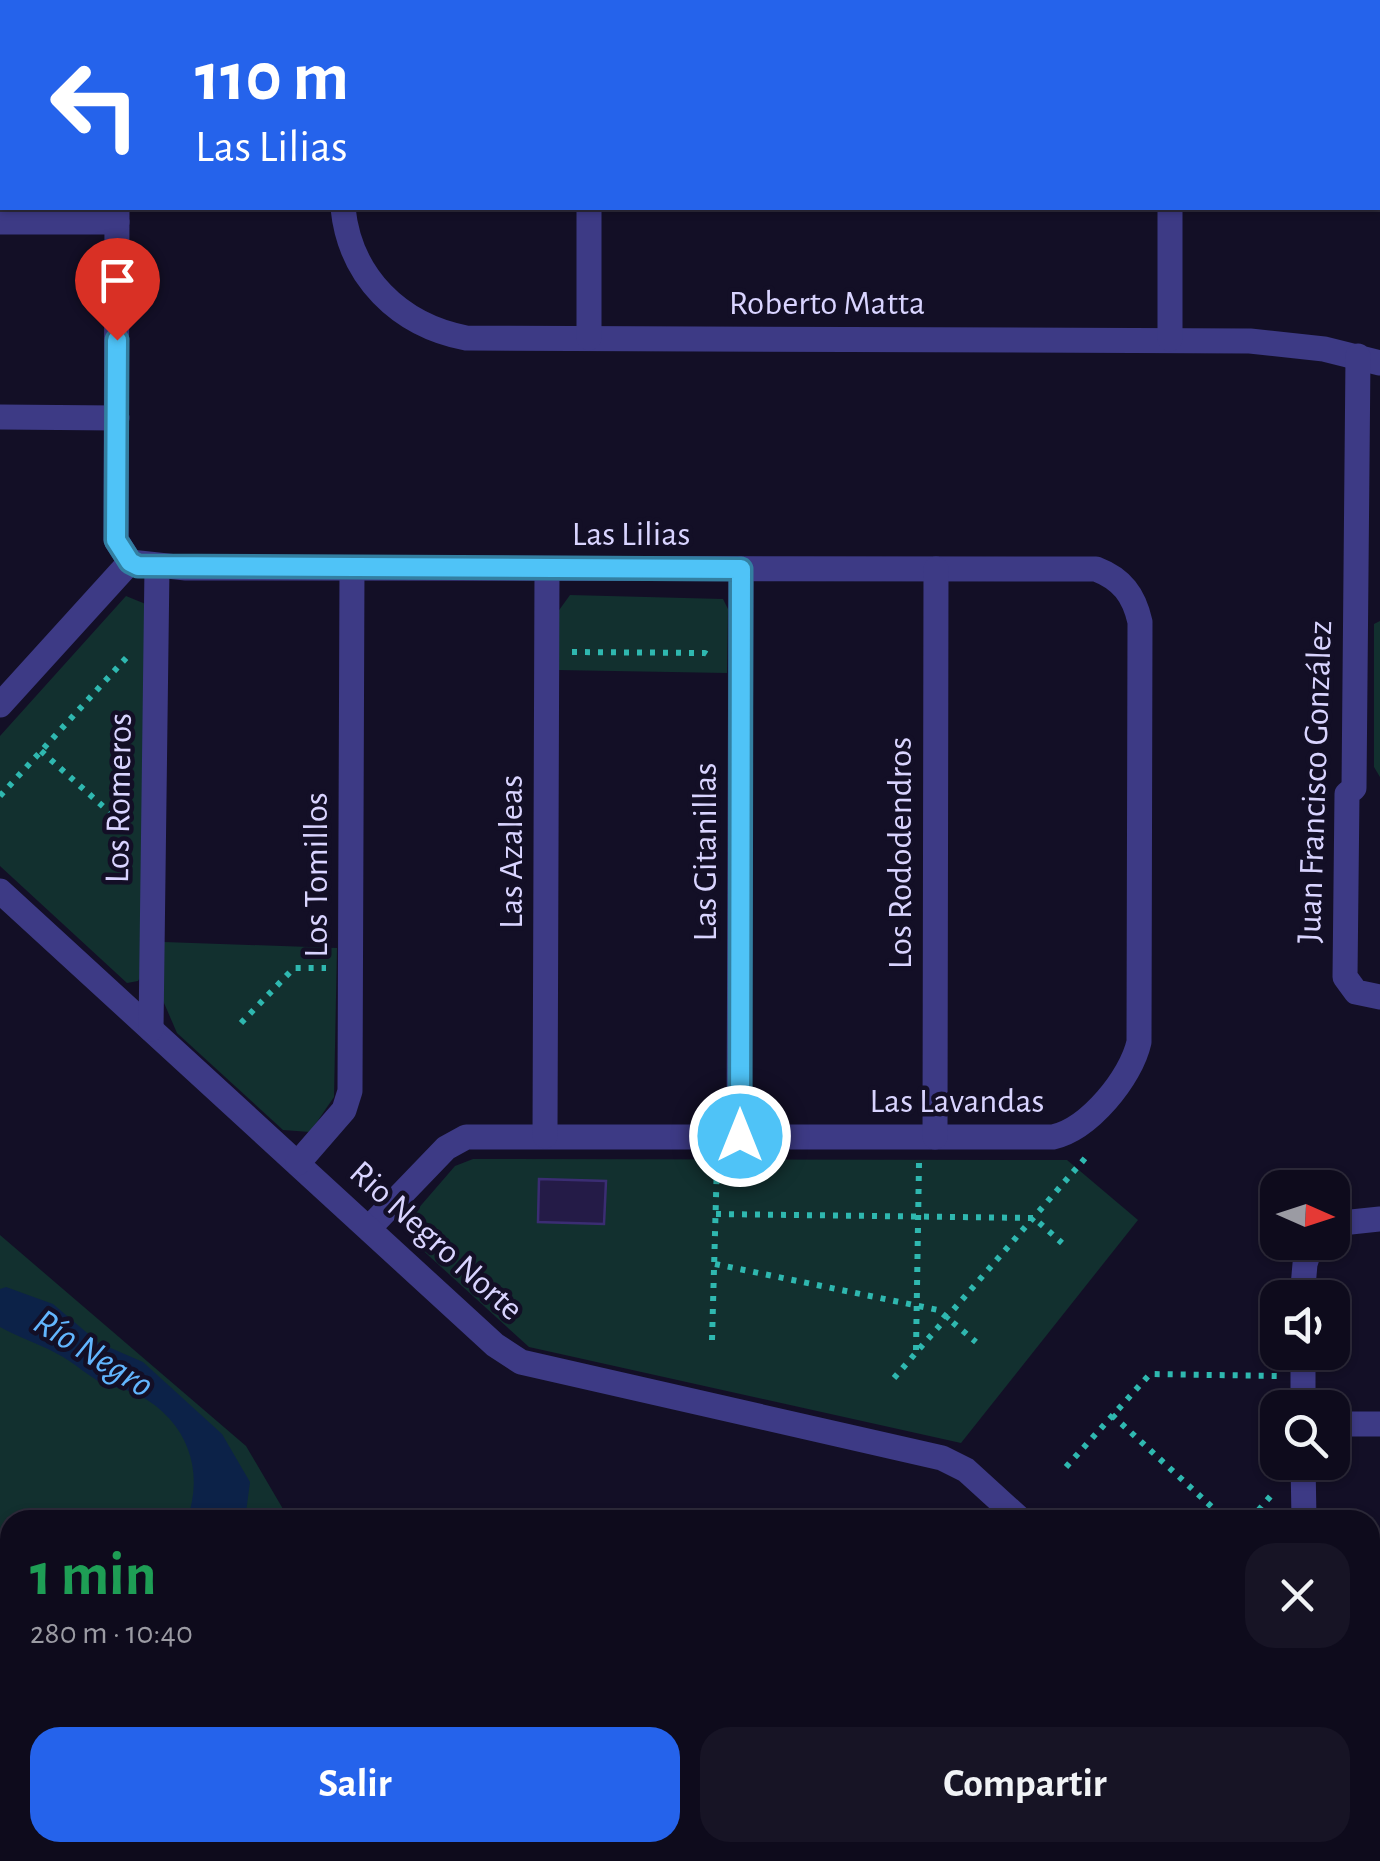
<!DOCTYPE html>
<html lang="es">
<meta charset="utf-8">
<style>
body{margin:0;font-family:"Alegreya Sans",sans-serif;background:#171425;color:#f1f3f6;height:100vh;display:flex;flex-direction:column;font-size:38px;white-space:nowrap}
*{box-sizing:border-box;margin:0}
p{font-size:32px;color:#9b9ba3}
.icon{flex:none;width:55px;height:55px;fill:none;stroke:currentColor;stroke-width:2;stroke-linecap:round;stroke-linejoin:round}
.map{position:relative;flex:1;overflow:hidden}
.details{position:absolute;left:0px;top:1510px;width:1380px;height:352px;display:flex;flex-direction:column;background:#0e0b1c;border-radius:30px 30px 0 0;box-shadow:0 2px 8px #0004,0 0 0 2px #2e2b3b}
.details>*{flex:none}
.top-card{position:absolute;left:0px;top:0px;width:1380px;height:210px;box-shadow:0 2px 8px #0004,0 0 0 2px #2e2b3b;background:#2563eb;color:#fff;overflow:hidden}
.needle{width:65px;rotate:93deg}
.fabs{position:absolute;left:1260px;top:1170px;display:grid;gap:20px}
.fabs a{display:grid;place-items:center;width:90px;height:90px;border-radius:20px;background:#0e0b1c;box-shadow:0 2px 8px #0004,0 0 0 2px #2e2b3b;font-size:50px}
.pin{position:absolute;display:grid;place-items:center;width:85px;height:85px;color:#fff;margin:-102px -42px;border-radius:50% 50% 50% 0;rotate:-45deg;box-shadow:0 0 10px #0007}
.pin .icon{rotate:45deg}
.me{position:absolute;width:110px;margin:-55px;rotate:0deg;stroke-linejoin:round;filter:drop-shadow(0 0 8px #0008)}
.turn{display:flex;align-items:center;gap:35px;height:210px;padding:0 30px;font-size:45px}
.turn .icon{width:130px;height:130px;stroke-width:2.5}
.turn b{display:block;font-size:70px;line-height:85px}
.round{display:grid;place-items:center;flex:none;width:105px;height:105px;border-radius:30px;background:#171425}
.overview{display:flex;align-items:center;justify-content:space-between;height:170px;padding:0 30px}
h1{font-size:60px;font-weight:600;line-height:75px;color:#1e9e55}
.action{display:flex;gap:20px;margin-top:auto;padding:20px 30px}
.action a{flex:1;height:115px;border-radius:30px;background:#2563eb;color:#fff;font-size:40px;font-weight:600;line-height:115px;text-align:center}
.action a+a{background:#171425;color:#f1f3f6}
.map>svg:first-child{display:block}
.green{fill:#12302f}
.water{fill:#0c2248}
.building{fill:#241b47;stroke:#3b2d73;stroke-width:2.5}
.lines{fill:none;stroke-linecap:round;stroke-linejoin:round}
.path{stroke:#2fb8b0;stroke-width:6;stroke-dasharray:5 8;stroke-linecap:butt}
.street{stroke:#3d3a85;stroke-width:25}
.route-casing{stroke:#337fa1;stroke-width:25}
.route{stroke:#4fc3f7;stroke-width:18}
.labels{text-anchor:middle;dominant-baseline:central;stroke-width:9;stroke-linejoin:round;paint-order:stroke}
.street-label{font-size:35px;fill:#d9d4ff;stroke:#130f26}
.water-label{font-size:38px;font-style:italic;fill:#62b6ff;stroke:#130f26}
</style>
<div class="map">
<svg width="1380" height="1861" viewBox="0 0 1380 1861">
<rect width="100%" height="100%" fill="#130f26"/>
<g class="green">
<path d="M570,595L723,599L728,609L727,673L557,670V613Z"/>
<path d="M126,596L148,605L142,974L138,981L127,983L0,866V736Z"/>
<path d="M1380,621V777L1374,767V624Z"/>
<path d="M164,942L337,948L334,1097L310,1132L283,1130L177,1033L161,996Z"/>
<path d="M473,1159L1067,1160L1138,1220L961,1443L529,1347L417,1245L410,1218L455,1166Z"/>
<path d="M0,1235L246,1446L283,1509L282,1520H10V1852H1108L1123,1861H0Z"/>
</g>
<path class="water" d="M6,1287L53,1304L99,1343L143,1362L222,1434L250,1482L245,1520H187C205,1470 187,1421 139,1395C128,1389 114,1388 102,1383C88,1376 77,1365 63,1357C43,1345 20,1338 0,1327V1289Z"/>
<path class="building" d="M539,1179L606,1181L604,1224L538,1222Z"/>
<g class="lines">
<g class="path">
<path d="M572,652L705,653L713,658"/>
<path d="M41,751L126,827"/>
<path d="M0,796L127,657"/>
<path d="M241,1023L294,968H326"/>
<path d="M716,1214L1034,1218L1062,1243"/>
<path d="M715,1264L938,1310L976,1342"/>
<path d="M712,1340L717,1162"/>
<path d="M916,1350L919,1163"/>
<path d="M894,1378L1087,1156"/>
<path d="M1112,1415L1226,1520"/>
<path d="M1066,1467L1150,1374L1278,1376"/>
<path d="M1250,1520L1275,1491"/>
</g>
<g class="street">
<path d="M924,0L928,2"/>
<path d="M118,2V0"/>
<path d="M343,2V0"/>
<path d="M589,2L591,0"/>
<path d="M1160,2L1162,0"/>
<path d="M0,27H2"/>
<path d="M1378,128H1380"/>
<path d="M117,208L116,540L130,562"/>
<path d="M343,208C350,277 399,325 466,338L1250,341L1324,349L1380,363"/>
<path d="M0,222H117"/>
<path d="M589,338V208"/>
<path d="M1170,339V208"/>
<path d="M1358,356L1354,788L1347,794L1345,977L1356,992L1380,997"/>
<path d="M0,417L117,418"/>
<path d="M130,562L186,568L1096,569C1122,579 1134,595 1140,622L1139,1042C1131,1078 1089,1129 1053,1137H466L446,1148L369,1228"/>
<path d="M0,705L130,562"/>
<path d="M0,891L495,1345L521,1362L942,1458L966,1470L1021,1520"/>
<path d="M151,1029L157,567"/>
<path d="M545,1136L547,569"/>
<path d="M739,1136L741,569"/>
<path d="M935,1137L936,569"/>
<path d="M298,1163L344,1110L350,1091L352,568"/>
<path d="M1332,1224L1380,1219"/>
<path d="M1302,1298L1305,1264L1312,1242"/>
<path d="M1303,1352V1408"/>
<path d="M1332,1424H1380"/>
<path d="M1303,1462L1304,1520"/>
<path d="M1370,1618H1380"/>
<path d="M1352,1861L1362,1852"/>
</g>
</g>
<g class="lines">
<defs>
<path id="route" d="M117,340L116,540L130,562L138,566L741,569L740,1136"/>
</defs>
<use href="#route" class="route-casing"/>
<use href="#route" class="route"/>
</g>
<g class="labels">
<g class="street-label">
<text x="827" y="303">Roberto Matta</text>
<text x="631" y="534">Las Lilias</text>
<text transform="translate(1315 782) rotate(-88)">Juan Francisco González</text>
<text transform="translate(119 798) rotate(-89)">Los Romeros</text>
<text transform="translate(511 852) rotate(-90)">Las Azaleas</text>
<text transform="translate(705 852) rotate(-90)">Las Gitanillas</text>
<text transform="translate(900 853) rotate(-90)">Los Rododendros</text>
<text transform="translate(316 875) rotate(-90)">Los Tomillos</text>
<text x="957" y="1101">Las Lavandas</text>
<text transform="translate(436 1241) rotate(42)">Rio Negro Norte</text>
</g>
<g class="water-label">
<text transform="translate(93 1354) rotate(32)">Río Negro</text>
</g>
</g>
</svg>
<div class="fabs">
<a><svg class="needle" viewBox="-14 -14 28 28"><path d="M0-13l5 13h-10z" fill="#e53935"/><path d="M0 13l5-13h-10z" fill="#9b9ba3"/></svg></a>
<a><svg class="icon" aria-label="sound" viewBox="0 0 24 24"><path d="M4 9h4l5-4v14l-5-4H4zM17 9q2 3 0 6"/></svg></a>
<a><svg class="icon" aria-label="search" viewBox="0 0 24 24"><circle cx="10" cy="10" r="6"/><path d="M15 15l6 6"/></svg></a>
</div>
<div class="pin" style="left:117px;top:340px;background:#d93025"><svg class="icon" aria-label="arrive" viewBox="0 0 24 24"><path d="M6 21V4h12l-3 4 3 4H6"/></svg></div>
<svg class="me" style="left:740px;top:1136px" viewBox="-20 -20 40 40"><circle r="17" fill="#4fc3f7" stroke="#fff" stroke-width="3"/><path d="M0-11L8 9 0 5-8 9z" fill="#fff"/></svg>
<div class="top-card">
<div class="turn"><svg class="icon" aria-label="left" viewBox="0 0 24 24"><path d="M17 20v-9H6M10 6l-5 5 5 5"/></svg><div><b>110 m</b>Las Lilias</div></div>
</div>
<section class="details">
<div class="overview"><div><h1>1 min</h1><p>280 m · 10:40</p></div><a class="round"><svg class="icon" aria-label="close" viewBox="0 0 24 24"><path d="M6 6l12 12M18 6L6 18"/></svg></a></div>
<div class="action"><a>Salir</a><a>Compartir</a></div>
</section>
</div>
